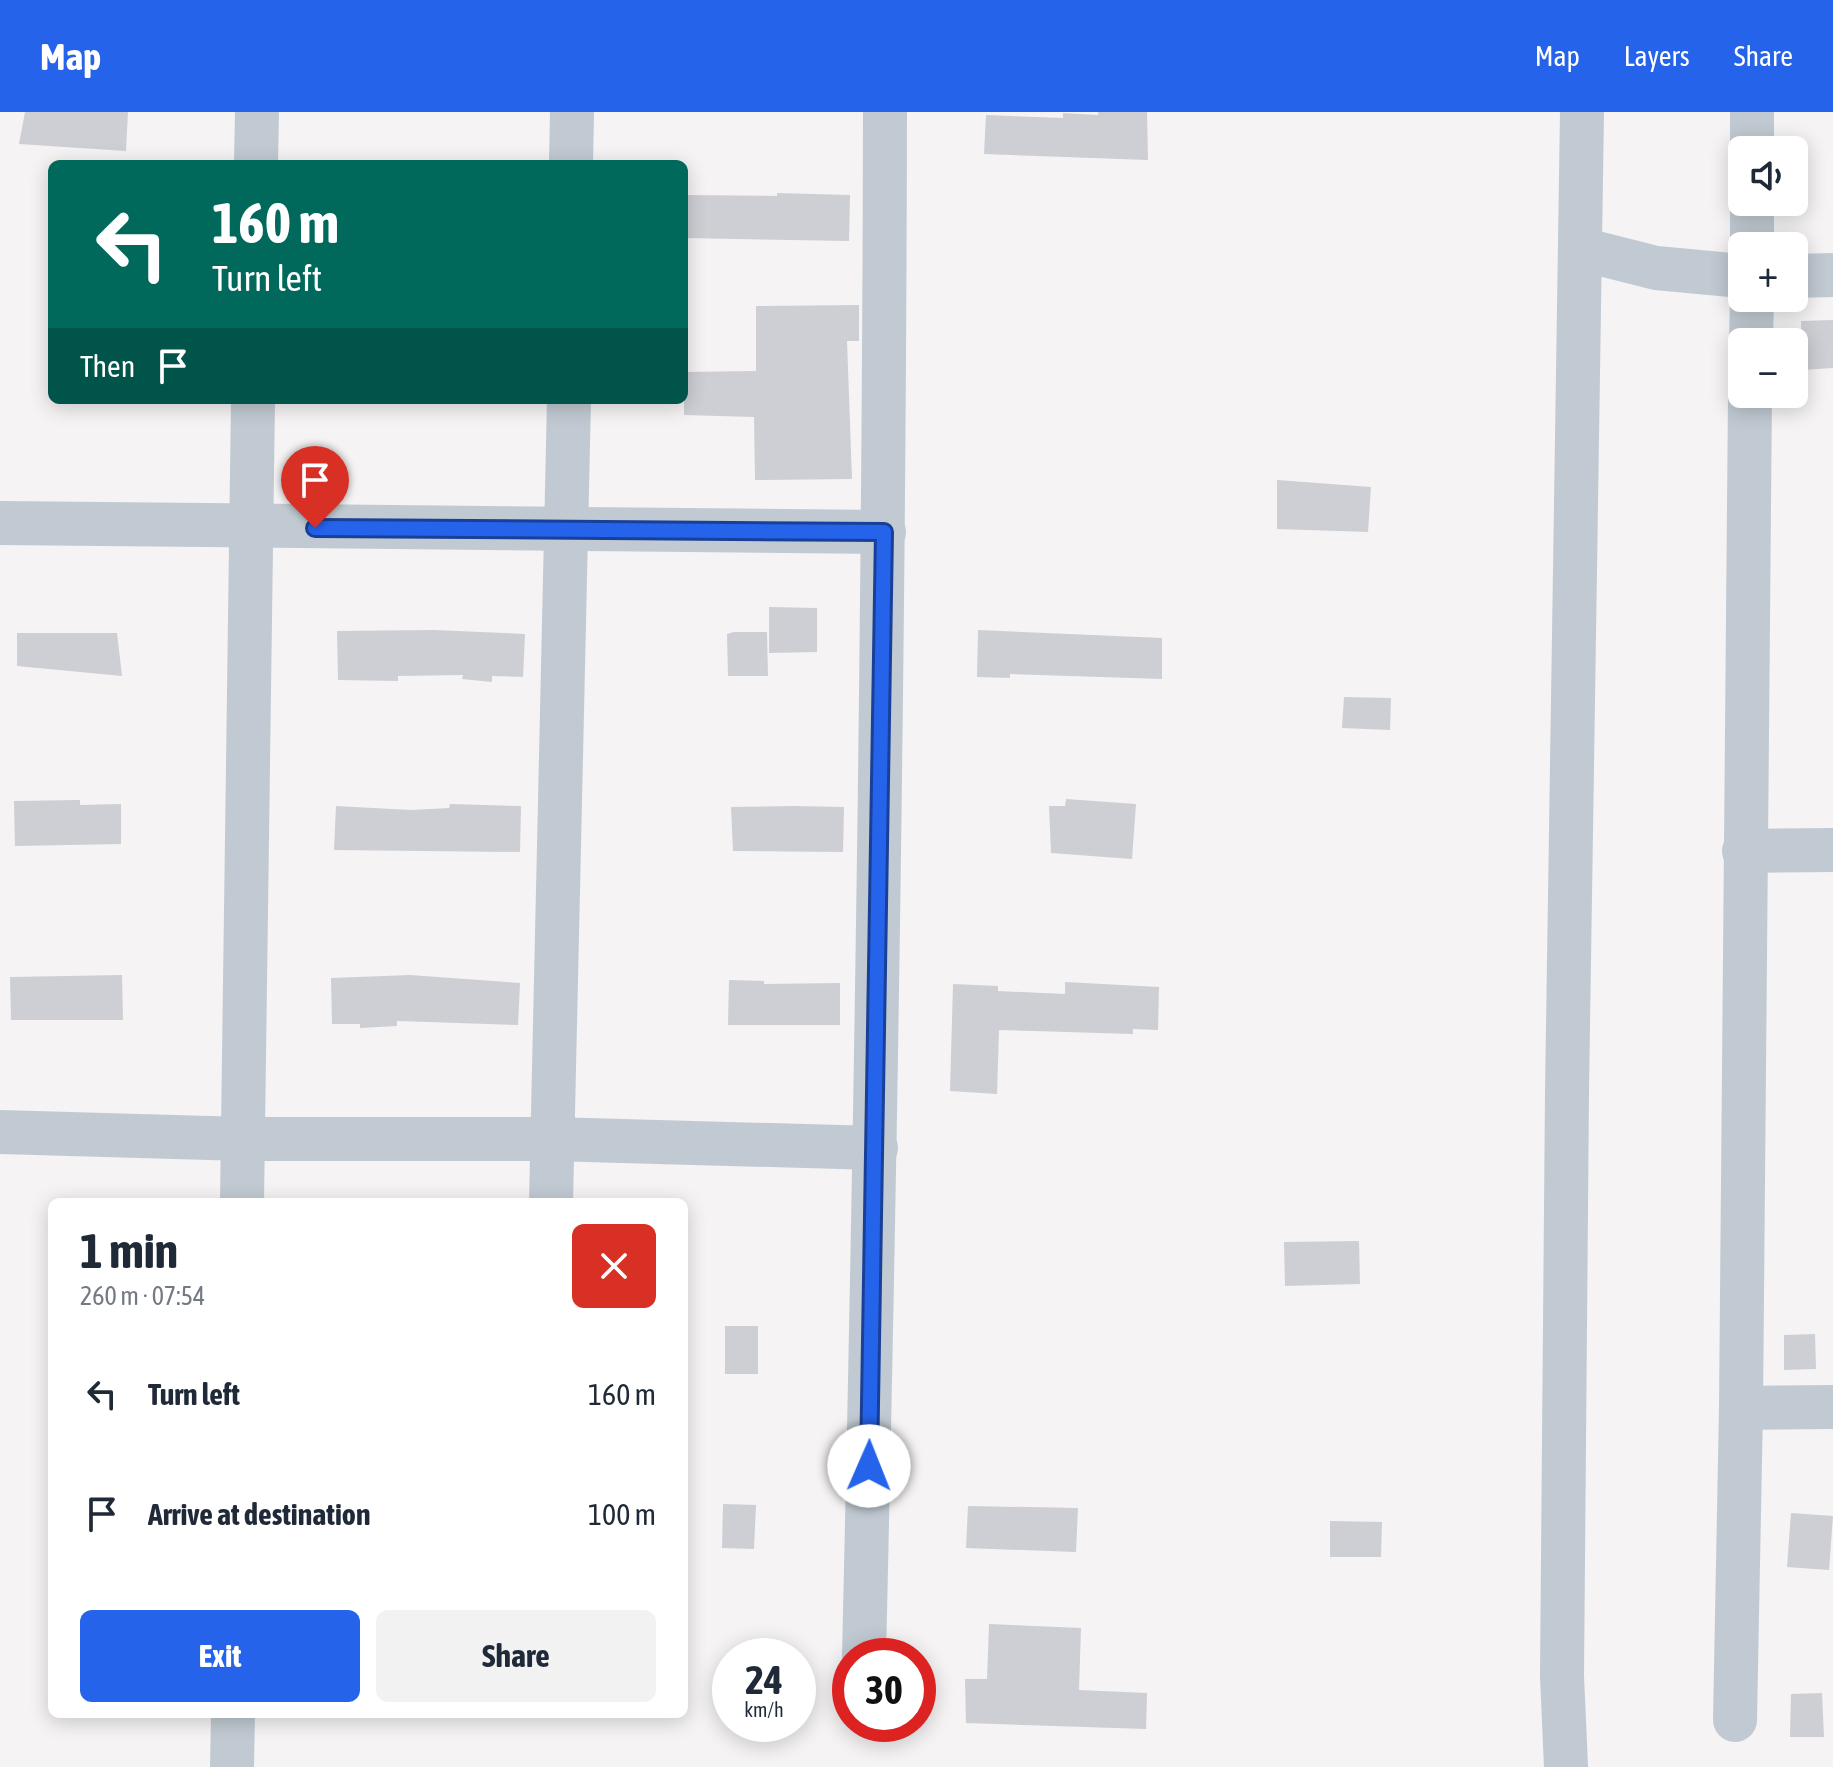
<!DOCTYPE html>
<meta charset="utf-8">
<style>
body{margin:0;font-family:"Asap Condensed",sans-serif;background:#f2f2f3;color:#1f2937;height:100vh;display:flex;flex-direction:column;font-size:30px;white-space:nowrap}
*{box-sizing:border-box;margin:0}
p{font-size:26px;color:#747a83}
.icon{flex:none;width:44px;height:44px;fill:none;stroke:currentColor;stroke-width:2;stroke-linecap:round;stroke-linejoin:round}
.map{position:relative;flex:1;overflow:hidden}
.sheet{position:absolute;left:48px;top:1086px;width:640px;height:520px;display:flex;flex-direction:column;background:#fff;border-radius:12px;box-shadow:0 4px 20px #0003}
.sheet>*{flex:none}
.hud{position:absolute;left:48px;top:48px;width:640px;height:244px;border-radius:12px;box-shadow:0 4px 20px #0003;background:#00695c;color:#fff;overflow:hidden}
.tools{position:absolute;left:1728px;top:24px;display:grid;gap:16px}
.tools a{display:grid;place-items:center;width:80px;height:80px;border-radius:12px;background:#fff;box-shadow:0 4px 20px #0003;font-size:40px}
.speed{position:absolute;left:712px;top:1526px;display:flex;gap:16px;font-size:40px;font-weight:700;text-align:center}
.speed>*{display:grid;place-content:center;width:104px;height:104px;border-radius:50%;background:#fff;box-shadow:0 4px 20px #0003;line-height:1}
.speed small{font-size:20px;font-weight:400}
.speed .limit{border:12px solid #d22;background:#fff;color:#111}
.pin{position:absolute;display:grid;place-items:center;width:68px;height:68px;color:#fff;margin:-82px -34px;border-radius:50% 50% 50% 0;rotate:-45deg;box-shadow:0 0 8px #0007}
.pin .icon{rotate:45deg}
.me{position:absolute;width:88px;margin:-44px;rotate:1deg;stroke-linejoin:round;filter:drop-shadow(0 0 6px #0008)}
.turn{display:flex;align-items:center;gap:28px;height:168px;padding:0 32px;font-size:36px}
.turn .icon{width:104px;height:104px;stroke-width:2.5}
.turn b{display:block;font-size:56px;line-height:68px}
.then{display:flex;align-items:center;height:76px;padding:0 32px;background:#0003;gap:16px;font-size:30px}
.round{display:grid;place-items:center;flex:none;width:84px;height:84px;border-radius:12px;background:#f2f2f3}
.headline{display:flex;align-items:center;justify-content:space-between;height:136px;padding:0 32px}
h1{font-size:48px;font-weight:700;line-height:60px}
.cta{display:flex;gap:16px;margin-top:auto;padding:16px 32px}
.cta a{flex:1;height:92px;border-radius:12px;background:#2563eb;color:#fff;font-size:32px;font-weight:700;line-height:92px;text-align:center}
.cta a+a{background:#f2f2f3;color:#1f2937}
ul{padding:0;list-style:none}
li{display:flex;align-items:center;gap:24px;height:120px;padding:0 32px}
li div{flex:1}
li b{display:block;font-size:30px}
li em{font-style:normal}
header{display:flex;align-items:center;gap:48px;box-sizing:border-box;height:112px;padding:0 40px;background:#2563eb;color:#fff}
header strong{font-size:38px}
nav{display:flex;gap:44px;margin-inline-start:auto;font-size:28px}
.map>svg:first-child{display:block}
.building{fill:#cdcfd5}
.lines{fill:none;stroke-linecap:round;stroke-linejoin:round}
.minor{stroke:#c1cad2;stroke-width:44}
.route-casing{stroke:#184099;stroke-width:20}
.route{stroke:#2563eb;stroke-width:14}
</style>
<header>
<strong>Map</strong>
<nav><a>Map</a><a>Layers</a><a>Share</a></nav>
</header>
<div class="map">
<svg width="1833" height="1655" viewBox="0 0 1833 1655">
<rect width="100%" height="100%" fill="#f5f3f3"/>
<g class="building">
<path d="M25,0H128L126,39L19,32Z"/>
<path d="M1098,0H1147L1148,48L984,42L986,3L1063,6V1L1098,3Z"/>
<path d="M777,81L850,83L849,129L684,126V83L777,84Z"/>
<path d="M859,193V229H847L852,367L755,368L754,305L684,303V260L756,259V194Z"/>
<path d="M1833,208V256L1802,258L1801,209Z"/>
<path d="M1277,368L1371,375L1368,420L1277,417Z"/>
<path d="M769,495L817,496V540L769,541Z"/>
<path d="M434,518L525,522L523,565L492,564V570L462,567L463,563L398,564V569L338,568L337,519Z"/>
<path d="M978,518L1162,526V567L1010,562V566L977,565Z"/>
<path d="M734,520H767L768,564H728L727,522Z"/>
<path d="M17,521H117L122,564L17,554Z"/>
<path d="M1344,585L1391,586L1390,618L1342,616Z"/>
<path d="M1066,687L1136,692L1132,747L1051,741L1049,694H1065Z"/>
<path d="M80,688V693L121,692V732L15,734L14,689Z"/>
<path d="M450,692L521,694L520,740L334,738L336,694L411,698L449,696Z"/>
<path d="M794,694L844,695L843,740L733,739L731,695Z"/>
<path d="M122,863L123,908H11L10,865Z"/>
<path d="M410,863L520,871L518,913L397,909V914L360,916V912H332L331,866Z"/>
<path d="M729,868L764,869V872L840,871V913H728Z"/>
<path d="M1065,870L1159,875L1158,918L1133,917V922L999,918L997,982L950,979L953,872L998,874V879L1065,882Z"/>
<path d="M1359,1129L1360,1172L1285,1174L1284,1130Z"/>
<rect x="725" y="1214" width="33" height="48"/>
<path d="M1815,1222L1816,1257L1784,1258V1223Z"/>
<path d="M723,1392L756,1393L754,1437L722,1436Z"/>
<path d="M968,1394L1078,1396L1076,1440L966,1436Z"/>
<path d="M1791,1401L1833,1404L1829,1458L1787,1455Z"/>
<path d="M1330,1409L1382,1410L1381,1445H1330Z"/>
<path d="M989,1512L1081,1516L1079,1578L1147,1581L1146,1617L966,1611L965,1567H987Z"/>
<path d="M1822,1581L1824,1625H1790L1791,1582Z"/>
</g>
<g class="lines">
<g class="minor">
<path d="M1752,38V0"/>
<path d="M256,52L257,0"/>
<path d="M571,52L572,0"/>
<path d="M1752,134V90"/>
<path d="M1581,137L1656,156L1742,164"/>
<path d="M1794,164L1833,163"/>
<path d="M1751,230L1752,186"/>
<path d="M0,411L884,420"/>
<path d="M1744,739L1833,738"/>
<path d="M0,1020L244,1027H551L876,1036"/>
<path d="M242,1090L253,288"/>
<path d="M551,1090L569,288"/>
<path d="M1741,1296L1833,1295"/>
<path d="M864,1544C876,1029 884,515 885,0"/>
<path d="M1735,1608L1741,1296L1750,282"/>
<path d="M232,1655L233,1602"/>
<path d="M1566,1655L1562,1564L1567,980L1582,0"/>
</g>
</g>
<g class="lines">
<defs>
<path id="route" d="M315,416L884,420L869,1354"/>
</defs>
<use href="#route" class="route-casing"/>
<use href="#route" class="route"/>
</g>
</svg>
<div class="tools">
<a><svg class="icon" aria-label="sound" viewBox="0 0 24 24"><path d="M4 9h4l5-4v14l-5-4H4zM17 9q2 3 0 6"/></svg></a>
<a>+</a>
<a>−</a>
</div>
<div class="speed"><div>24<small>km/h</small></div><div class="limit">30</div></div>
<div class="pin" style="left:315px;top:416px;background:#d93025"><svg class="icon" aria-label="arrive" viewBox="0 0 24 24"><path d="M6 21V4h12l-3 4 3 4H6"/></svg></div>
<svg class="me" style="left:869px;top:1354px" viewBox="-20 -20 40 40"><circle r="19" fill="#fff"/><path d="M0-13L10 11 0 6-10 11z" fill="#2563eb"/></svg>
<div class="hud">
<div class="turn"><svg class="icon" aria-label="left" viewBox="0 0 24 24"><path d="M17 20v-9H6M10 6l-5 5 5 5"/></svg><div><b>160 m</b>Turn left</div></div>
<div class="then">Then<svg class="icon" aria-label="arrive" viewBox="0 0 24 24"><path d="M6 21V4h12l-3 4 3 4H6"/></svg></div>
</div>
<section class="sheet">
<div class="headline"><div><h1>1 min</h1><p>260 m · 07:54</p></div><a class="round" style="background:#d93025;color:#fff"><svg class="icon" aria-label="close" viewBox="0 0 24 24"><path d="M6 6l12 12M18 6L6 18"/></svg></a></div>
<ul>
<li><svg class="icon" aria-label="left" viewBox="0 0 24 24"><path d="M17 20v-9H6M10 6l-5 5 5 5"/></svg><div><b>Turn left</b></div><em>160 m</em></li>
<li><svg class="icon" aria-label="arrive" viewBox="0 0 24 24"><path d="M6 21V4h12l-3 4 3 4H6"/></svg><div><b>Arrive at destination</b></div><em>100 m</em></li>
</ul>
<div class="cta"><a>Exit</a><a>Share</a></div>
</section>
</div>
